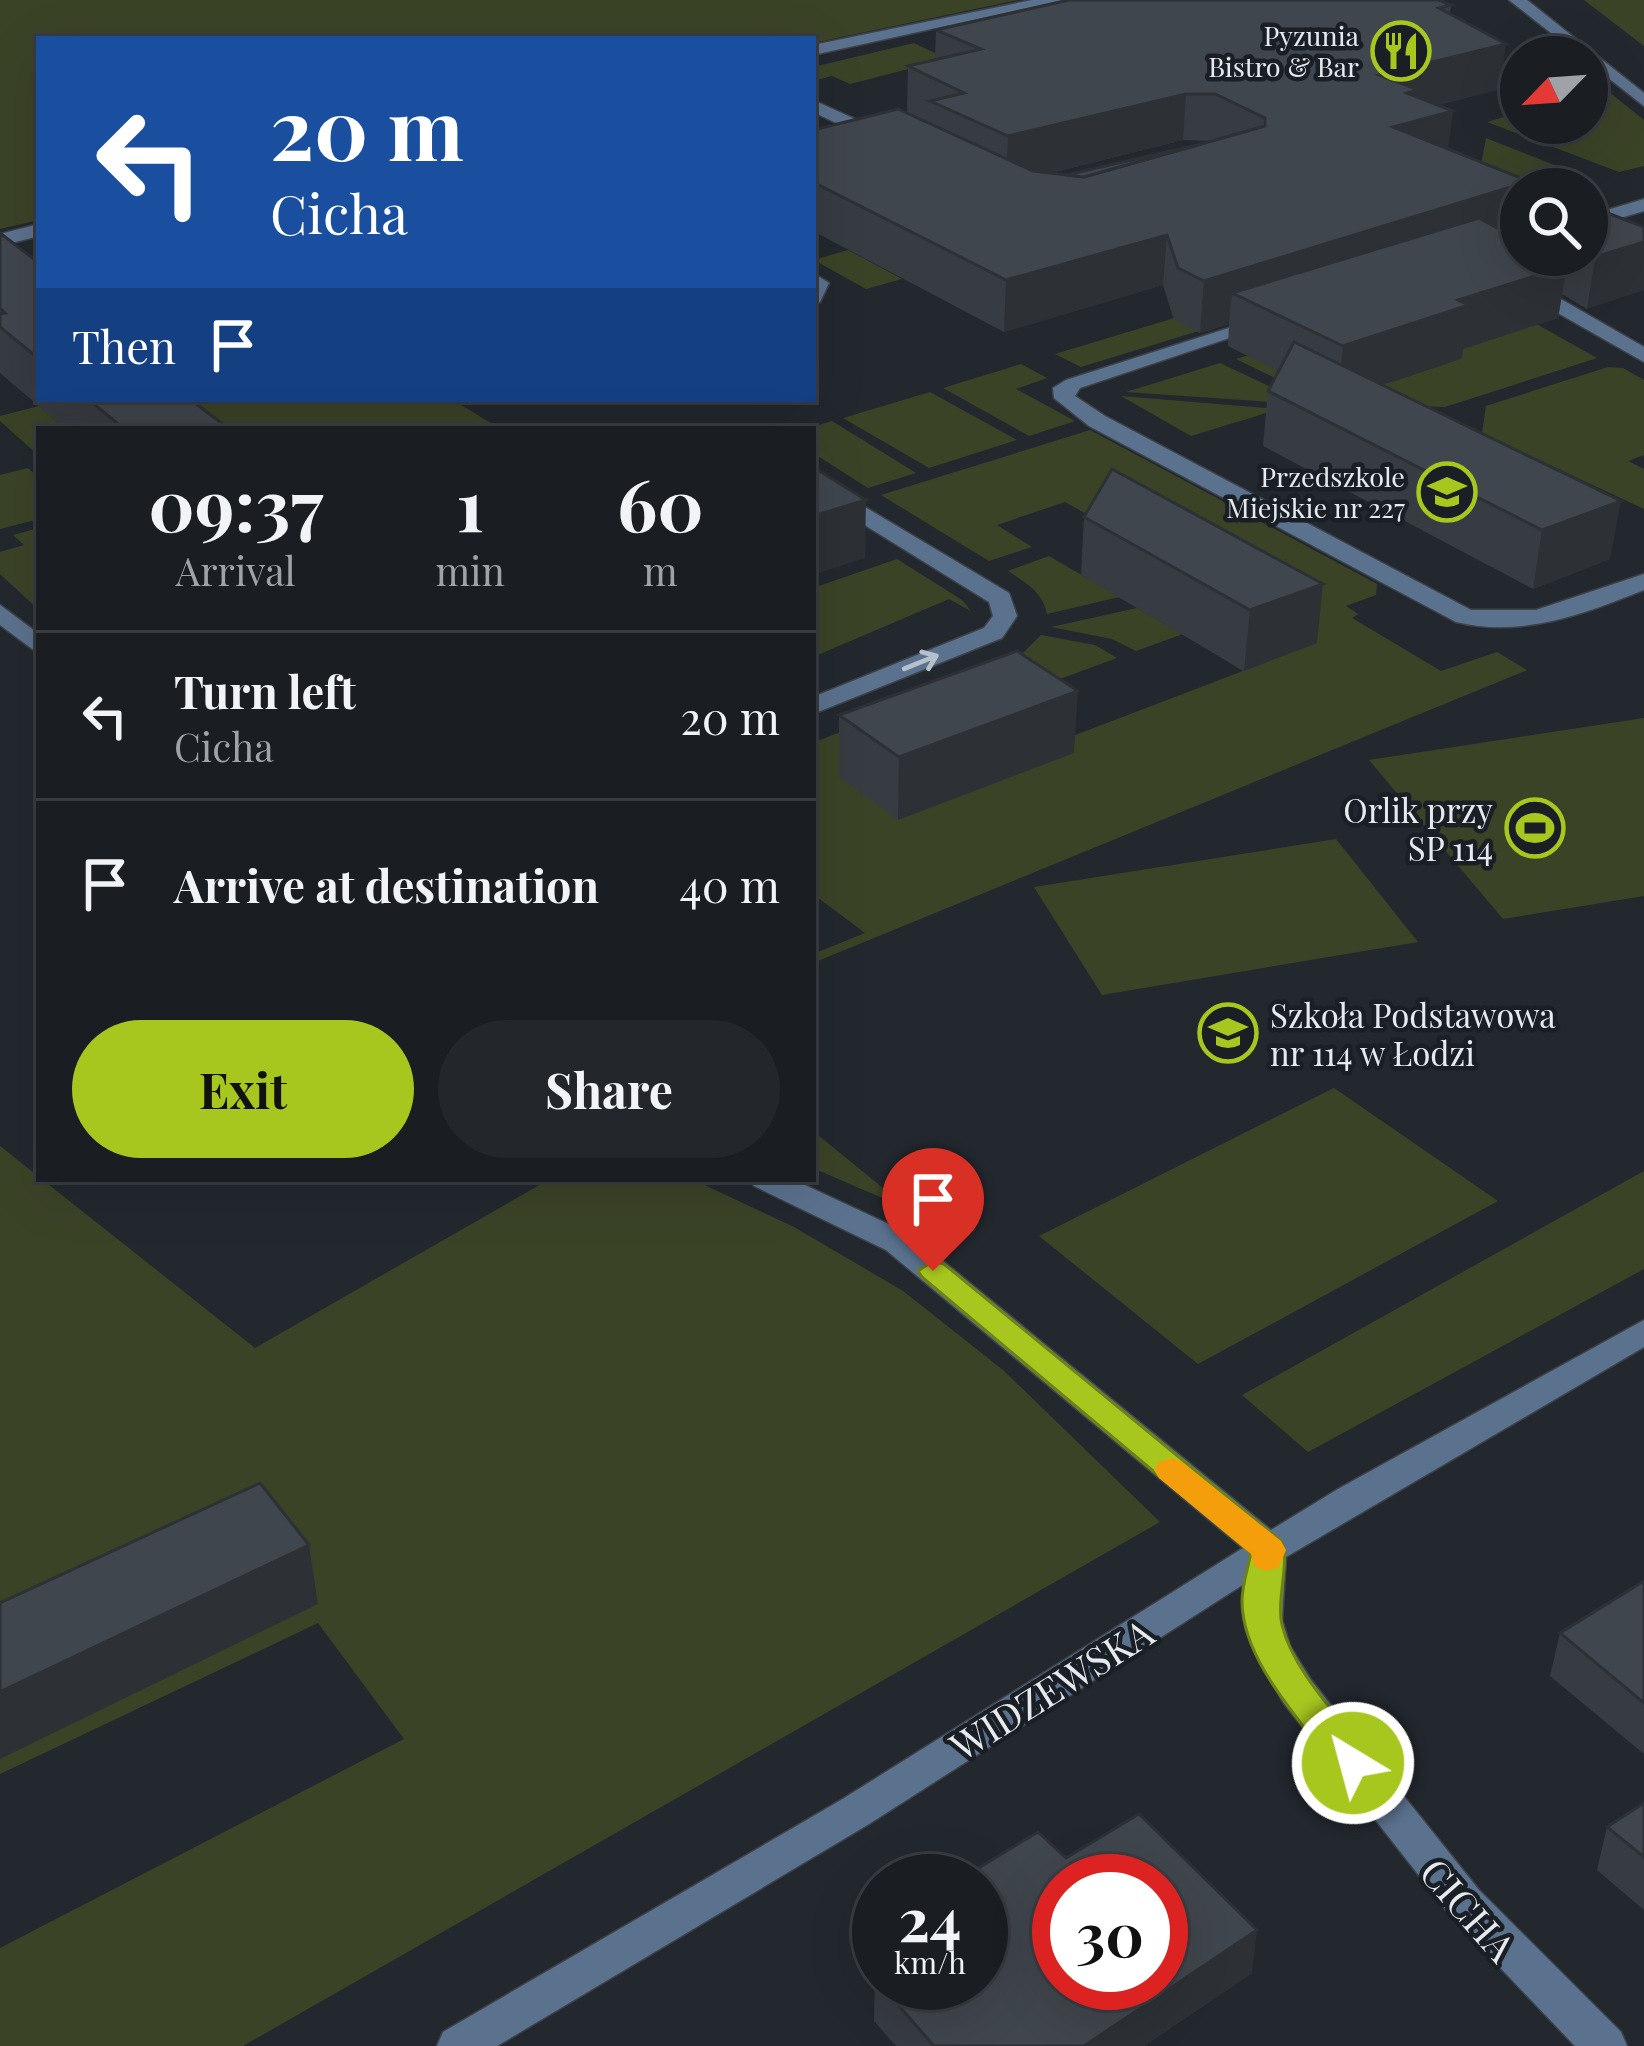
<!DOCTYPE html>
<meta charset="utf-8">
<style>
body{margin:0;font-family:"Playfair Display",serif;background:#23272b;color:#f1f3f6;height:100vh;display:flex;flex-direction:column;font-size:45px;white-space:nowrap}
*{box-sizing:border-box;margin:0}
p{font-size:39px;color:#9fa2a6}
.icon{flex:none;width:66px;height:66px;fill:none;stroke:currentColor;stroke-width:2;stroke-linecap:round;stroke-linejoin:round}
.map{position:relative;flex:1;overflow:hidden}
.side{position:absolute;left:36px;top:426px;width:780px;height:756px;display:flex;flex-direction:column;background:#1a1e23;border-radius:0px;box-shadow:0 12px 48px #0002,0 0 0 3px #383c41}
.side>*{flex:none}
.top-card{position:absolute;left:36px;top:36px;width:780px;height:366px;border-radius:0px;box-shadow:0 12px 48px #0002,0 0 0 3px #383c41;background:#1a4fa0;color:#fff;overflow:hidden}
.needle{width:78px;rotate:245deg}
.tools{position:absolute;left:1500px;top:36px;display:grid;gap:24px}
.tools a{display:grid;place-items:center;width:108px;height:108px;border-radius:50%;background:#1a1e23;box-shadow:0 12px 48px #0002,0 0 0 3px #383c41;font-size:60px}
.speed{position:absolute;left:852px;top:1854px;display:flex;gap:24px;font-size:60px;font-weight:700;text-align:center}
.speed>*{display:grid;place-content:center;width:156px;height:156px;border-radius:50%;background:#1a1e23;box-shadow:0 12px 48px #0002,0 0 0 3px #383c41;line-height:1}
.speed small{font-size:30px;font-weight:400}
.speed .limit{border:18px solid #d22;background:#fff;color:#111}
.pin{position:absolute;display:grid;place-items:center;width:102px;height:102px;color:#fff;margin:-123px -51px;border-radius:50% 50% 50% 0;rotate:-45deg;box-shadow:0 0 12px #0007}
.pin .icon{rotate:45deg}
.me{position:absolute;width:132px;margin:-66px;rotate:323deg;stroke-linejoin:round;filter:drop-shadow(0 0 9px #0008)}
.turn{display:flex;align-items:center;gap:42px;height:252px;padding:0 36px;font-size:54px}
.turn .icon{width:156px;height:156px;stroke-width:2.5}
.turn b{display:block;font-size:84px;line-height:102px}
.then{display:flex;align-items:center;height:114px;padding:0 36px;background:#0003;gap:24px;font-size:45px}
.eta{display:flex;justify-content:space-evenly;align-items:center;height:204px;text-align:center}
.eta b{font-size:72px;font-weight:700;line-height:84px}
.action{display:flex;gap:24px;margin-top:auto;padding:24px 36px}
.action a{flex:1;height:138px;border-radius:72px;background:#a7c71e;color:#111;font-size:48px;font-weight:700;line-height:138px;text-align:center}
.action a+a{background:#23272b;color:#f1f3f6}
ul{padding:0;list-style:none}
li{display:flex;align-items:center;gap:36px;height:168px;padding:0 36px;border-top:3px solid #383c41}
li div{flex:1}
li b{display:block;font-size:45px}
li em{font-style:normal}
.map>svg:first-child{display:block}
.green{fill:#3b4327}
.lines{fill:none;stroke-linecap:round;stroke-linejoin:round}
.minor-casing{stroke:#3e434a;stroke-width:3}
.minor{fill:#5b728e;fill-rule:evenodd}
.wall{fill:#373c42;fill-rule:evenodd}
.shaded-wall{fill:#2d3136}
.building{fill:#40464d;stroke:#2d3136;stroke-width:3;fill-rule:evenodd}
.oneway{stroke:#b5c0cc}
.route{fill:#a7c71e;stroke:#6d8114;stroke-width:3}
.slow{fill:#f59e0b}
.labels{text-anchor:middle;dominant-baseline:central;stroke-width:9;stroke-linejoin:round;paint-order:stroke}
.far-poi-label{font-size:27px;fill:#e6eaee;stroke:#1a1f25;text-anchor:end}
.poi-label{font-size:33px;fill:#e6eaee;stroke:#1a1f25;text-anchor:end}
.near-street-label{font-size:39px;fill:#e6eaee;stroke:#1a1f25}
</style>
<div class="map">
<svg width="1644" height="2046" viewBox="0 0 1644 2046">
<rect width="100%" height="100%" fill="#23282f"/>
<g class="green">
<path d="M0,0H1018L813,43V39H39V220L0,229Z"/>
<path d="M1584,0H1644V46Z"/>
<path d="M914,43L947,59L850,84L832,76L813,81V67Z"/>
<path d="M1603,87L1644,120V166L1619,172L1487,122L1521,112V123H1587V92Z"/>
<path d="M1486,138L1582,176L1521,189L1473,208Z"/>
<path d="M848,250L902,279L866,289L814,260Z"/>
<path d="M1320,274L1346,286L1081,367L1055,354Z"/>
<path d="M1478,291L1597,358L1445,407L1326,403L1236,359L1285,344L1392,382L1460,359Z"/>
<path d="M1220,363L1292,397L1288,403L1126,392Z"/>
<path d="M1021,364L1047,378L1016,389L1075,421L1029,436L943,388Z"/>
<path d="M1608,367L1623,368L1644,380V455L1628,461L1644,469V509L1482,433L1486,406Z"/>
<path d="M930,392L1017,440L929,468L843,418Z"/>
<path d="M1121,396L1279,409L1191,436Z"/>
<path d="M154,399L453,400L499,428L165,429Z"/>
<path d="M39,406L66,429H39L38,455L0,421V416Z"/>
<path d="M832,421L916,473L868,488L813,453V429H806Z"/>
<path d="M1090,430L1377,584L1376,595L1346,606L1358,614L1352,618L1441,671L1497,652L1527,670L813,963V954L865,933L813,894L815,742L856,726L1057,742L1243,671L1183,634L1136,651L1112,639L1051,627L1137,608L1180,633L1250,607L1065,502L997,525L1032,547L989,561L881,495Z"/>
<path d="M28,468L39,478V519L0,529V475Z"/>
<path d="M39,528V610L0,574V552L24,545L13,535Z"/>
<path d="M1049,556L1119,597L1047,614C1043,592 1026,583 1008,571Z"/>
<path d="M897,559L962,600L971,611L949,599L813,657V588Z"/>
<path d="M1041,635L1095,645L1117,658L1022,693L985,670L1024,652Z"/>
<path d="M1644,718V896L1503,919L1369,760Z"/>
<path d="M1336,839L1418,942L1102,995L1034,887Z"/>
<path d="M1334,1088L1498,1201L1198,1364L1039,1236Z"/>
<path d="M813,1131L910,1210L813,1168Z"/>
<path d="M0,1146L255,1348L550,1179H692L794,1227L903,1291L1003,1370L1160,1522L243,2046H0V1948L404,1739L318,1623L0,1774Z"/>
<path d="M1644,1171V1269L1308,1452L1242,1395Z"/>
</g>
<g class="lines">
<defs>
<g id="minor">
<path d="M1032,0H1063L813,55V45Z"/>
<path d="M1509,0H1527L1644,93V106Z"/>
<path d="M813,100L888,134L891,138L876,142L813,112Z"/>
<path d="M1644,199V211L1587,228V216Z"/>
<path d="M39,224V236L0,246V234Z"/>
<path d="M813,273L829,283L820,302L813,304Z"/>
<path d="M1519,283H1533L1644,347V362L1519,291Z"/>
<path d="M1257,319L1274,323L1080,388L1075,396L1105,416L1471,610H1536L1644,574V590C1584,614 1522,638 1456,622L1089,426L1054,398L1053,388L1066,380Z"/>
<path d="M813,476L1009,593L1017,616L1002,638L813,714V697L984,628L993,616L989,602L813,493Z"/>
<path d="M0,605L39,634V654L0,625Z"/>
<path d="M749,1179H792L910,1234L1271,1530L1338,1489L1644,1320V1347L1286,1557L1282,1620L1290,1646L1311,1680L1479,1890L1621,2032L1627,2046H1575L1450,1915L1283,1702L1246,1630L1244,1584L869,1824L497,2046H437L443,2032L841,1800L1243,1548L886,1250L754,1186Z"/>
</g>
</defs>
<use href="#minor" class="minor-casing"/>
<use href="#minor" class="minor"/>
</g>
<g class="wall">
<path d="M1451,5L1450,14L1500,89L1438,105L1448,149L1548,189H1526L1527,182L1521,189V255H1587V205L1644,227L1587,309L1562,294L1558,318L1463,349L1462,358L1382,385L1610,559L1533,589L1263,446L1268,391L1278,371L1228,346L1229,324L1200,333L1174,320L1163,285L1004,332L813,231V130L929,123L907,112L908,66L935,60L936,30ZM1183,140L1212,141L1066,175L1051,173Z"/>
<path d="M0,233L39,263V399H190L229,429H66L0,373Z"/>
<path d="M1084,517L1317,643L1244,671L1081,575Z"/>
<path d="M839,715L1074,753L898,820L839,777Z"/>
<path d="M1644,1581V1754L1550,1676L1560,1633Z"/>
<path d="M1644,1803V1910L1597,1870L1607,1827Z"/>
<path d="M1066,1858L1252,1973L1144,2046H896L874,2021L875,1978Z"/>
</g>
<g class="shaded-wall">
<path d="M1506,44L1500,89L1416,110L1453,111L1447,158L1393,127L1379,75Z"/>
<path d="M1186,94L1183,140L1006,184L1008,136Z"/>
<path d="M1527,182L1526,189H1521V216L1509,209L1505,236L1232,293L1229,324L1200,333L1204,281Z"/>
<path d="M1167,235L1163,285L1004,332L1006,280Z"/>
<path d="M1644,242V290L1587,309L1595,257Z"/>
<path d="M1567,266L1558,318L1463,349L1462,358L1337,400L1343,346L1458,300Z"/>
<path d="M866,500L865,558L813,575V516Z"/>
<path d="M1621,501L1610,559L1533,589L1542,530Z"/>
<path d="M1323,584L1317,643L1244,671L1250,610Z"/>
<path d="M1078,691L1074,753L898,820L899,757Z"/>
<path d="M309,1545L318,1604L0,1759V1692Z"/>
<path d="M1257,1930L1252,1973L1144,2046H1084Z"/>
</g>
<g class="building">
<path d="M1069,0H1439L1451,5L1439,8L1506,44L1379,75L1419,90L1407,93L1453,111L1393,127L1548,189H1532L1533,187L1527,182L1204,281L1178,268L1167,235L1006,280L813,182V130L898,109L1033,171L1084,177L1265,126V118L1215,94H1186L1008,136L930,101L964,93L908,66L981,49L936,30Z"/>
<path d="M1201,144L1084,177L1066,175Z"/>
<path d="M1521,205V216L1509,209Z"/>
<path d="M1587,205L1644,227V242L1595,257L1587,253Z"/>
<path d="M1479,218L1521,241V255H1547L1567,266L1458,300L1469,305L1343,346L1232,293Z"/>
<path d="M0,233L39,263V359L0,327V314L5,313L0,308Z"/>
<path d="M1294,342L1621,501L1542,530L1268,391Z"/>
<path d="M88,399H190L229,429H124Z"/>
<path d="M813,467L866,500L813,516Z"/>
<path d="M1112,469L1323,584L1250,610L1084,517Z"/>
<path d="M1017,651L1078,691L899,757L839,715Z"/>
<path d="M260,1483L309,1545L0,1692V1603Z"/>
<path d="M1644,1581V1703L1560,1633Z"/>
<path d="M1644,1803V1857L1607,1827Z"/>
<path d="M1139,1814L1257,1930L1084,2046H934L879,1983H981V1881H957L1038,1832L1066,1858ZM1059,1881H1161V1983H1059Z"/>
</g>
<defs><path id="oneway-shaft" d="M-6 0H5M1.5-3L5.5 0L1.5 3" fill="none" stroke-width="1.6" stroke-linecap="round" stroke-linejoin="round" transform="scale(3)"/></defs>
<use class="oneway" href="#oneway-shaft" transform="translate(921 662) rotate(-22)"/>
<path class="route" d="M933,1261L944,1264L1281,1541C1291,1559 1276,1599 1282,1625C1293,1671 1338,1715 1366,1753L1371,1763L1366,1774L1353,1778L1340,1774C1306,1726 1242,1663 1242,1601C1242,1585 1248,1568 1251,1553L923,1278L918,1271Z"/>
<path class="slow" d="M1171,1458L1182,1462L1281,1541L1286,1550L1279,1567L1267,1571L1255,1567L1251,1554L1159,1478L1154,1470L1159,1462Z"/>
<defs>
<symbol id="restaurant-ring" viewBox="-11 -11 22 22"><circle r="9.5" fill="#1a1f25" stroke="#a7c71e" stroke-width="1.5"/><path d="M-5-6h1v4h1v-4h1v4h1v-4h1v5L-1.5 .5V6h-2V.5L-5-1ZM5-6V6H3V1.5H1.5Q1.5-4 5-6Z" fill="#a7c71e"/></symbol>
<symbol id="school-ring" viewBox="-11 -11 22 22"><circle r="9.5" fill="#1a1f25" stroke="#a7c71e" stroke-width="1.5"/><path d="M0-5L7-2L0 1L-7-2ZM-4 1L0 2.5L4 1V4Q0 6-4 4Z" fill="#a7c71e"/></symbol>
<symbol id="stadium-ring" viewBox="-11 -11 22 22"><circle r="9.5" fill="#1a1f25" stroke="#a7c71e" stroke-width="1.5"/><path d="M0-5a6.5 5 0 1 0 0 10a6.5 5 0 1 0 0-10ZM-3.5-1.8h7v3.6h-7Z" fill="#a7c71e"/></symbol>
</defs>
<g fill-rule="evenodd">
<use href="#restaurant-ring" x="1368" y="18" width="66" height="66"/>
<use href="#school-ring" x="1414" y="459" width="66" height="66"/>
<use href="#stadium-ring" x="1502" y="795" width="66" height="66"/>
<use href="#school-ring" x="1195" y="1000" width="66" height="66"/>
</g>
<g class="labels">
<g class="far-poi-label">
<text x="1359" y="35">Pyzunia<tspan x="1359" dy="31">Bistro &amp; Bar</tspan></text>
<text x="1405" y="476">Przedszkole<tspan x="1405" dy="31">Miejskie nr 227</tspan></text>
</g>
<g class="poi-label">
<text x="1493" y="809">Orlik przy<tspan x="1493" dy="38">SP 114</tspan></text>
<text x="1270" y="1014" text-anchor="start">Szkoła Podstawowa<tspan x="1270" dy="38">nr 114 w Łodzi</tspan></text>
</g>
<g class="near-street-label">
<text transform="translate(1051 1688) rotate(-32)">WIDZEWSKA</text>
<text transform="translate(1469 1909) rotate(49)">CICHA</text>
</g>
</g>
</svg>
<div class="tools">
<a><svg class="needle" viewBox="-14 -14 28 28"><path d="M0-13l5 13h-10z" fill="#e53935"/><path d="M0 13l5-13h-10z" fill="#9fa2a6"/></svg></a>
<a><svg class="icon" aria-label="search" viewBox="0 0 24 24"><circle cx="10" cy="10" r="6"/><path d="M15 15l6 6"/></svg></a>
</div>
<div class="speed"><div>24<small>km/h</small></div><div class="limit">30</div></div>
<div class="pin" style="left:933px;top:1271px;background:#d93025"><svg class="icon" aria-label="arrive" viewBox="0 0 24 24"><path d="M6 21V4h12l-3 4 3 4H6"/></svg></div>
<svg class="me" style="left:1353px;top:1763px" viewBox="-20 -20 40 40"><circle r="17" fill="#a7c71e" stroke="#fff" stroke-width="3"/><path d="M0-11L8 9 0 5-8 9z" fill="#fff"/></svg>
<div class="top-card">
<div class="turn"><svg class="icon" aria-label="left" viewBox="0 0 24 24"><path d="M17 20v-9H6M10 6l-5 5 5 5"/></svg><div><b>20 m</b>Cicha</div></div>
<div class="then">Then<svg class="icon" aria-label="arrive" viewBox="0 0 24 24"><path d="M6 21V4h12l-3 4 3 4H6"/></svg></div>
</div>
<section class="side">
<div class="eta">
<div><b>09:37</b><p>Arrival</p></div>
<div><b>1</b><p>min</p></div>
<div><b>60</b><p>m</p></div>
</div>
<ul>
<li><svg class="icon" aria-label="left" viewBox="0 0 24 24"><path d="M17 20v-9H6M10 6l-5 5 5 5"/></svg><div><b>Turn left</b><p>Cicha</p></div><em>20 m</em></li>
<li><svg class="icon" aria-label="arrive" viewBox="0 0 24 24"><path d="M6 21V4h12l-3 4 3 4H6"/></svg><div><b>Arrive at destination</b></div><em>40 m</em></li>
</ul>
<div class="action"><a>Exit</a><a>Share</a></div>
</section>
</div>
